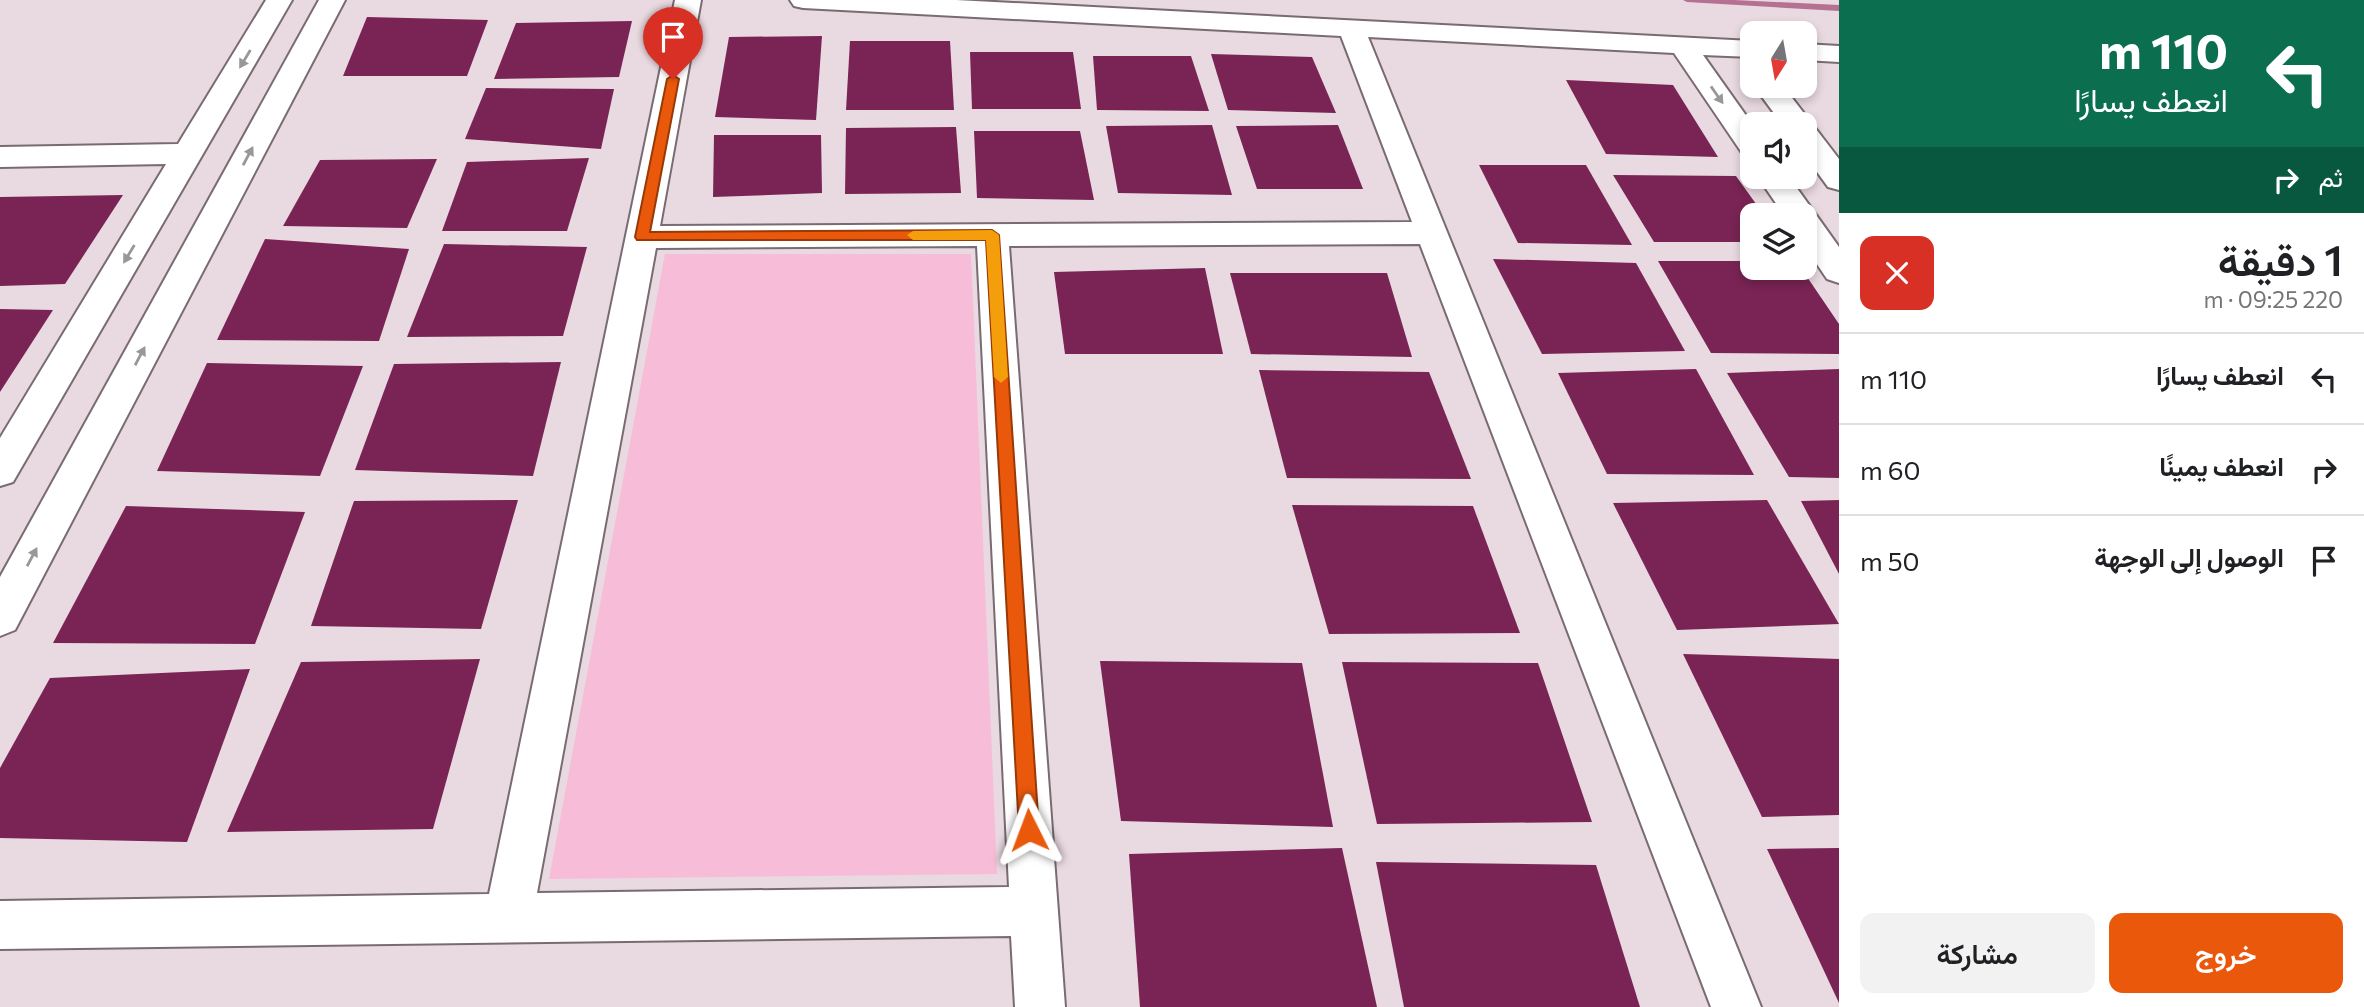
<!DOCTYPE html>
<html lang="ar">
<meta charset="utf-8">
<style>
body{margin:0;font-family:Commissioner,Vazirmatn,sans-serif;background:#f2f2f2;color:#202124;direction:rtl;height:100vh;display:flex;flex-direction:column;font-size:26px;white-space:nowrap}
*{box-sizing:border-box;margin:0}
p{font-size:23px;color:#757577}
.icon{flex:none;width:38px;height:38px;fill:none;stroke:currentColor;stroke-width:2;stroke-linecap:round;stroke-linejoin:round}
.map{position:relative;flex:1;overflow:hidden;direction:ltr}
.panel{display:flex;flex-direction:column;background:#fff;width:525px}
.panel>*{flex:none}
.guide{background:#0b6e4f;color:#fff;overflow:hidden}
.needle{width:46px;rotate:191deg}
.fabs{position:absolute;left:1740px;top:21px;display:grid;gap:14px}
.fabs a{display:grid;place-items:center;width:77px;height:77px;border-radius:14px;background:#fff;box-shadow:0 4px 10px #0003;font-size:35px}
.pin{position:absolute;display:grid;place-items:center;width:60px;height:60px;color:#fff;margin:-72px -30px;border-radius:50% 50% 50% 0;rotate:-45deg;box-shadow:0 0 7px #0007}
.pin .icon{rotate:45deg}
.me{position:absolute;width:77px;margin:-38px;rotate:357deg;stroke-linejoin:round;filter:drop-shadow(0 0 5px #0008)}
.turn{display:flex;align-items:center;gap:24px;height:147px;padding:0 21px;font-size:32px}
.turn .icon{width:91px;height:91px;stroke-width:2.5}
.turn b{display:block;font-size:49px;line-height:60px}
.then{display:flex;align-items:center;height:66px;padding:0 21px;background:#0003;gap:14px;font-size:26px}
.round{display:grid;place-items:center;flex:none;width:74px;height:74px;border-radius:14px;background:#f2f2f2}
.headline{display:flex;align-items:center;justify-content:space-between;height:119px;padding:0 21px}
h1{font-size:42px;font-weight:600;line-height:52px}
.cta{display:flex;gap:14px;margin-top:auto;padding:14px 21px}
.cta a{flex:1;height:80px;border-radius:14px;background:#ea580c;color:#fff;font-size:28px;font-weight:600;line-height:80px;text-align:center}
.cta a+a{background:#f2f2f2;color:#202124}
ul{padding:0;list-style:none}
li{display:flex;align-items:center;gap:21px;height:91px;padding:0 21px;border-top:2px solid #e0e0e0}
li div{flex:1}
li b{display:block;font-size:26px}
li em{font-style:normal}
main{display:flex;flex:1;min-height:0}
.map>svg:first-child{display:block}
.green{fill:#f7bdd8}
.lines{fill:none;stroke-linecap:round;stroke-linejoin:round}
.stream{fill:#b67092;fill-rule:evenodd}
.building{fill:#792454}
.minor-casing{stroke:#796b72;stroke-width:4}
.minor{fill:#fff;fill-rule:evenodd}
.oneway{fill:#999798}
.route{fill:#ea580c;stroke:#983908;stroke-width:2}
.slow{fill:#f59e0b}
</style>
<main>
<section class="panel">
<div class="guide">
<div class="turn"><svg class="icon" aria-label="left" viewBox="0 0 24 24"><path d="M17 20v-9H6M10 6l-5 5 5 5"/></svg><div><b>110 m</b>انعطف يسارًا</div></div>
<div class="then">ثم<svg class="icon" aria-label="right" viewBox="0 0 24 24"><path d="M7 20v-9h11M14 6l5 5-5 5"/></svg></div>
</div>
<div class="headline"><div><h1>1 دقيقة</h1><p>220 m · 09:25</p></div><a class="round" style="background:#d93025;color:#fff"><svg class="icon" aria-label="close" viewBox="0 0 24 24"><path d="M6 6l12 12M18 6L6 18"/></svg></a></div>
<ul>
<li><svg class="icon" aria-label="left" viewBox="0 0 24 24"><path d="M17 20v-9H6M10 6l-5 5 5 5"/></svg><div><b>انعطف يسارًا</b></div><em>110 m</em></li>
<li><svg class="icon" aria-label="right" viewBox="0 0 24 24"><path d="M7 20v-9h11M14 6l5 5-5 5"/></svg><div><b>انعطف يمينًا</b></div><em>60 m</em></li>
<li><svg class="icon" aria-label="arrive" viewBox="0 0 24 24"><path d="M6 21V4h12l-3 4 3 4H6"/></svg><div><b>الوصول إلى الوجهة</b></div><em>50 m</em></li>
</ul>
<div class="cta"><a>خروج</a><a>مشاركة</a></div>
</section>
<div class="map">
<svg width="1839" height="1007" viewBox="0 0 1839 1007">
<rect width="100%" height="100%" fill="#e9d9e0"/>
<path class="green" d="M665,254H971L997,874L549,879Z"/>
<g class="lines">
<path class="stream" d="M1683,0H1734L1839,5V11L1687,2Z"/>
</g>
<g class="building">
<path d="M367,17L488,20L467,76H343Z"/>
<path d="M632,21L619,77L494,79L516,23Z"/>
<path d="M822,36L816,120L715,117L729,37Z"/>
<path d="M850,41H950L954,110H846Z"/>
<path d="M970,52H1073L1081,109H972Z"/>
<path d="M1211,54L1312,57L1336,113L1228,110Z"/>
<path d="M1093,56H1191L1209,111L1097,110Z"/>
<path d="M1566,80L1673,85L1718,157L1606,154Z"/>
<path d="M486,88L614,89L601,149L465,139Z"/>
<path d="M1212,125L1232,195L1118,193L1106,126Z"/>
<path d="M1338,125L1363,189H1257L1236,126Z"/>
<path d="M956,127L961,193L845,194L846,128Z"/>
<path d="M974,131H1080L1094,200L977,198Z"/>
<path d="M714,135H821L822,193L713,197Z"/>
<path d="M589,158L567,231H442L467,162Z"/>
<path d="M437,159L407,228L283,226L320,160Z"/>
<path d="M1479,165H1586L1632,245L1518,243Z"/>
<path d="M1613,175L1736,176L1764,215H1752V242H1654Z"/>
<path d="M123,195L65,284L0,286V197Z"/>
<path d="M265,239L409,249L379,341L217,340Z"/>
<path d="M444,244L587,247L563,336L407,337Z"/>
<path d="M1493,259L1636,263L1685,351L1542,354Z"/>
<path d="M1658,261H1752V268H1801L1839,324V354L1711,353Z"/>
<path d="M1205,268L1223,354H1065L1054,272Z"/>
<path d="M1230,273H1387L1412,357L1251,354Z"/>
<path d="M0,309L53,310L0,392Z"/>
<path d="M561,362L533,476L355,470L394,364Z"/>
<path d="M207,363L363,366L320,476L157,471Z"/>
<path d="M1696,369L1754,475L1607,474L1558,373Z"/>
<path d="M1839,369V478L1789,477L1727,373Z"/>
<path d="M1259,370L1429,372L1471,479L1287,478Z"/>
<path d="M518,500L481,629L311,626L354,501Z"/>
<path d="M1767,500L1839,624L1677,630L1613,503Z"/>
<path d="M1839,500V574L1801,501Z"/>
<path d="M1292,505L1473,506L1520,633L1329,634Z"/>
<path d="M126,506L305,512L255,644L53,643Z"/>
<path d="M1683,654L1839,659V815L1762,817Z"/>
<path d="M480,659L433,829L227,832L301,662Z"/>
<path d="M1100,661L1302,663L1333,827L1121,821Z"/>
<path d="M1342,662L1538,663L1592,822L1377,824Z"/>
<path d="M250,669L187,842L0,838V768L50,678Z"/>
<path d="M1342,848L1377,1007H1140L1129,854Z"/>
<path d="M1839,848V1003L1767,849Z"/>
<path d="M1376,862L1596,865L1640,1007H1404Z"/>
</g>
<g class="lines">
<defs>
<g id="minor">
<path d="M266,0H292L13,482L0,486V438L166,164L0,167V147L178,144Z"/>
<path d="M319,0H345L15,630L0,636V577Z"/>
<path d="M675,0H701L660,226L1412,222L1341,36L803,8L794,6L790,0H956L1752,41V57L1703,55L1752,124V156L1742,153L1674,53L1368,37L1761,1007H1711L1420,244L1009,246L1065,1007H1015L1011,936L0,949V901L489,894ZM977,246L1009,887L537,893L656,248Z"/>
<path d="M1804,44L1839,46V62L1804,60Z"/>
<path d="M1754,86H1783L1839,159V190L1828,187L1804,154V124H1782Z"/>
<path d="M1758,177H1789L1839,247V283L1827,279L1804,245V215H1784Z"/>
</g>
</defs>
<use href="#minor" class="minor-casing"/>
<use href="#minor" class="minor"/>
</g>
<defs><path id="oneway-solid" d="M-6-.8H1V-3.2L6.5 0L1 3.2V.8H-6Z" transform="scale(1.75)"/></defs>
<g class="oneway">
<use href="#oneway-solid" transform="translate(245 59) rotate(121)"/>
<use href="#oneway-solid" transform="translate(1717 95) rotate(55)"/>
<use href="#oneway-solid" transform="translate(248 156) rotate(-62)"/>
<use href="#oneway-solid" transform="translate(129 254) rotate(121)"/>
<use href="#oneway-solid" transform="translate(140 356) rotate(-62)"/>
<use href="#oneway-solid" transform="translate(32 557) rotate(-62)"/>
</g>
<path class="route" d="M673,75L679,79L650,232L992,230L999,235L1039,830L1036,836L1029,839L1022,836L1019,830L986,240H637L635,237L667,79Z"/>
<path class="slow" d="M992,230L999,235L1008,377L1001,383L994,377L986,240H913L907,235L913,231Z"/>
</svg>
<div class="fabs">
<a><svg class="needle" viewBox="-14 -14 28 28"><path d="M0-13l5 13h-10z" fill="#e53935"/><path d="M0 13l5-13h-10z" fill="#757577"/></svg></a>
<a><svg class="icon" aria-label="sound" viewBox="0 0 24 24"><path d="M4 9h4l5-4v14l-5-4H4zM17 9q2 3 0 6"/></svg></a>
<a><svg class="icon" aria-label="layers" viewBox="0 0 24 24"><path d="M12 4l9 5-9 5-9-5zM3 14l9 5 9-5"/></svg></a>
</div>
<div class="pin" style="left:673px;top:79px;background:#d93025"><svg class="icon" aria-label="arrive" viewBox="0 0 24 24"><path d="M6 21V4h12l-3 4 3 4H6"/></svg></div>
<svg class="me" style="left:1029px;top:830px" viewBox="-20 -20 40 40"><path d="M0-17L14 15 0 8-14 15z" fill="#ea580c" stroke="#fff" stroke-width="4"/></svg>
</div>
</main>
